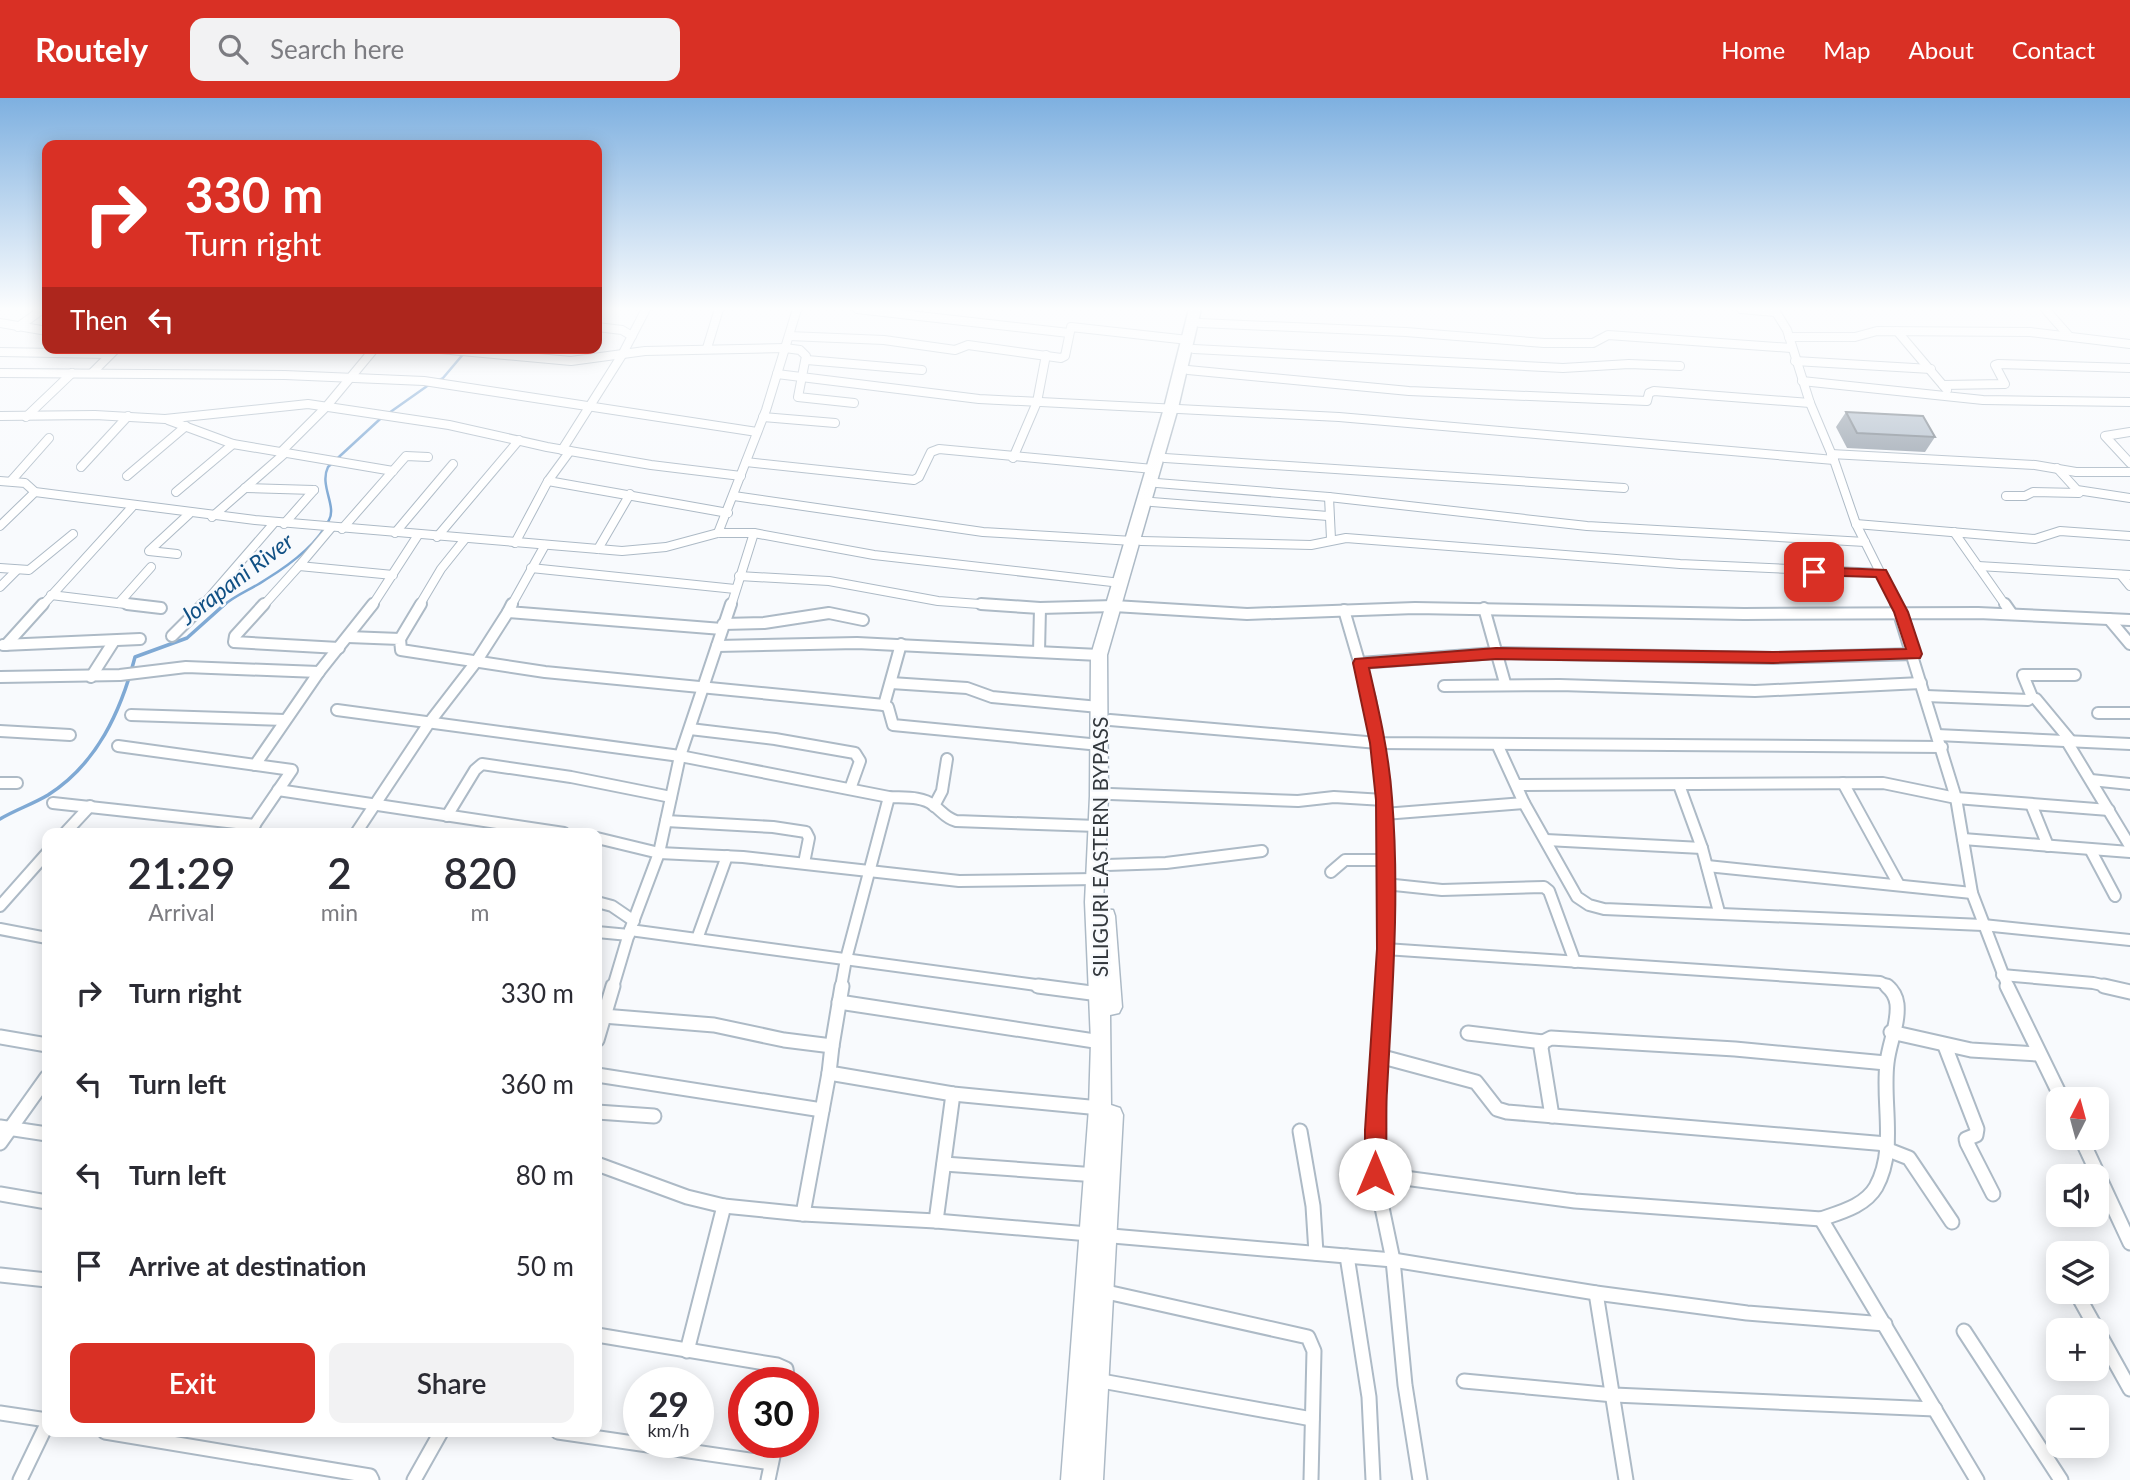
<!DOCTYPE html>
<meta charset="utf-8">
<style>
body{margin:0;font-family:Lato,sans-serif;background:#f2f2f3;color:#2b2b33;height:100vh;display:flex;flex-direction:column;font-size:26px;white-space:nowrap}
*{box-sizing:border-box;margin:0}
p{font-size:23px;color:#7c7c81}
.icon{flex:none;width:38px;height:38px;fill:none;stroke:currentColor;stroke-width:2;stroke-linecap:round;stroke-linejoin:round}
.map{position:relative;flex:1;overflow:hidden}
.panel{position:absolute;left:42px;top:730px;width:560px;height:609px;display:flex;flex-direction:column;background:#fff;border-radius:14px;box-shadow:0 4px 18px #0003}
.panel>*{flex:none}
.top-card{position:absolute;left:42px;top:42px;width:560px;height:214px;border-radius:14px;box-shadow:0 4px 18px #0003;background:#d93025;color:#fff;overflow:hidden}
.needle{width:46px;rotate:6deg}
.controls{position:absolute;left:2046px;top:989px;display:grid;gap:14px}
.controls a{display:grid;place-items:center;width:63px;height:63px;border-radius:14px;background:#fff;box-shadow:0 4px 18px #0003;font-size:35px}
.speed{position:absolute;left:623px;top:1269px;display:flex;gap:14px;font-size:35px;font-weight:700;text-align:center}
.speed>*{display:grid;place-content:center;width:91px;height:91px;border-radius:50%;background:#fff;box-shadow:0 4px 18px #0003;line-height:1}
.speed small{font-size:18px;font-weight:400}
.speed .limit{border:10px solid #d22;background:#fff;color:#111}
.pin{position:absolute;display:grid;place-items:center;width:60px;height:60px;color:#fff;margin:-30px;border-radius:14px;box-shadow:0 4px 10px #0006}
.me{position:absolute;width:77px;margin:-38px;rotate:0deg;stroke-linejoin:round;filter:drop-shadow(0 0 5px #0008)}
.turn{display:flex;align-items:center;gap:24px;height:147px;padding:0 28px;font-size:32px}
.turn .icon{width:91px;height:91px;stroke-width:2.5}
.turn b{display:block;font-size:49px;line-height:60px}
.then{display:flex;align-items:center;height:66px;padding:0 28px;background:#0003;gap:14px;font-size:26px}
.eta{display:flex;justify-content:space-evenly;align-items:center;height:119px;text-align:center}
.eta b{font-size:42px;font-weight:600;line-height:49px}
.action{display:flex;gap:14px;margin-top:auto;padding:14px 28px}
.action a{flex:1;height:80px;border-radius:14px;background:#d93025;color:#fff;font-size:28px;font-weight:600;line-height:80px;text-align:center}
.action a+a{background:#f2f2f3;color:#2b2b33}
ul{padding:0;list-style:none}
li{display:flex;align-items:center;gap:21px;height:91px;padding:0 28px}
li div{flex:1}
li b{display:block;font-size:26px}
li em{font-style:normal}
header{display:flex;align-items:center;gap:42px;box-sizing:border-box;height:98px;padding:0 35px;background:#d93025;color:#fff}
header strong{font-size:33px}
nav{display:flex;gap:38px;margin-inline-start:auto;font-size:24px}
.search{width:490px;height:63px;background:#f2f2f3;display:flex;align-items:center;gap:18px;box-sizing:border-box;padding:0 24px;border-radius:14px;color:#7c7c81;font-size:26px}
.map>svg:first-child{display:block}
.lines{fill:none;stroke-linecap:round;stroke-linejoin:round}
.stream-far1{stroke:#7fa9d4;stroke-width:2.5}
.stream{stroke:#7fa9d4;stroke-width:3.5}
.minor-far2-casing{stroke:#adbac6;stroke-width:10}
.minor-far1-casing{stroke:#adbac6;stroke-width:14}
.minor-casing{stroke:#adbac6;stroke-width:17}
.primary-casing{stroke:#adbac6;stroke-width:3}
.minor-far2{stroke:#fff;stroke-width:8}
.minor-far1{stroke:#fff;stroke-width:10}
.minor{stroke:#fff;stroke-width:13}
.primary{fill:#fff;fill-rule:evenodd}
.wall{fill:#9aa4af}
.building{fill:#b3bfcc;stroke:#7d868f;stroke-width:2}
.route{fill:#d93025;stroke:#8d1f18;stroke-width:2}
.labels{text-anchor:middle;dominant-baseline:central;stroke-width:5;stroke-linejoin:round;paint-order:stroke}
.street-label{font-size:21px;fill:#33383d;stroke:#f8fafd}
.water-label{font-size:23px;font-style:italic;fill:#105084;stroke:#f8fafd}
</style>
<header>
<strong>Routely</strong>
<div class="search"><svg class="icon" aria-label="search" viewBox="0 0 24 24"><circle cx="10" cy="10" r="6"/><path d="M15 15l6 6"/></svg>Search here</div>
<nav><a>Home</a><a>Map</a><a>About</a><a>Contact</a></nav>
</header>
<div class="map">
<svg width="2130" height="1382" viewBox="0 0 2130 1382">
<rect width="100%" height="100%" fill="#f8fafd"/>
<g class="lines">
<g class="stream-far1">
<path d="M437,283L443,280L465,254"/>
<path d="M223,508C235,497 252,491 265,482C288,468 317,447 329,422C337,408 319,387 328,369L379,322L430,286"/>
</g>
<path class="stream" d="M0,721C15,712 33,706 48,697C97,666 121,613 135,559L187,540L225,506"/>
<defs>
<g id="minor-far2">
<path d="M857,211L1069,235"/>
<path d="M1741,211L1775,214"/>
<path d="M1774,211L1787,232L1810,305L1834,362L1856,426L1897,508"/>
<path d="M2045,211L2069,238"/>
<path d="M0,225L47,233"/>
<path d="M1200,225L1406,234L1544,245H1593L1608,237L1791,250"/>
<path d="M18,229L43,211"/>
<path d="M597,229L622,232L632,238"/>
<path d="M1897,233L1947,292"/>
<path d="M789,238L884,242L955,252L968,247L1061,260L1065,258L1071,229L1188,242"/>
<path d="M1789,239H1855L1877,233L2030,234L2130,246"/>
<path d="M429,250L571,263L645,253L785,250L800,252L806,258L798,299L854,305"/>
<path d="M707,250L719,211"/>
<path d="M1194,251L1563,270L1629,266L1680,268"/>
<path d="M0,254L110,256"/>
<path d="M807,262L922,272"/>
<path d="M1795,263L1931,271"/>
<path d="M1188,272L1409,293L1647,303L1649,295L1654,293L1810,305"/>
<path d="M0,275L285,277L424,283L757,334"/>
<path d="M92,275L117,250"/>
<path d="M777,276L979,301L1339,319L1834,362"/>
<path d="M1802,283L1983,302L2130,304"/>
<path d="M1943,287L2005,286L1995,267L1998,266L2130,270"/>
<path d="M0,318L95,317L165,321L308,306L449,327L547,349L651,367L741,378"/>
<path d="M26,319L72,275"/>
<path d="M763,319L835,325"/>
<path d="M168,322L233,346L393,373"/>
<path d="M2130,334L2105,338L2130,365"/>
<path d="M562,352L622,257L646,211"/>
<path d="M280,355L326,309L375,250"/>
<path d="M1831,356L2035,367L2076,374H2130"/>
<path d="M1013,360L1037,304L1046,257"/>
<path d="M1165,360L1624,390"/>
<path d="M746,364L914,382L919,379L931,354L939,351L1153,371"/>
<path d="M81,369L128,318"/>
<path d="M2057,370L2077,392L2130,400"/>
<path d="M127,378L186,328"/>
<path d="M0,383L25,385L35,394L255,422L622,453L666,449L718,435H754L874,457L1121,485"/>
<path d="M11,383L49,340"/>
<path d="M548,383L728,415"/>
<path d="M1157,385L1329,399L1587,428L1865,444"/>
<path d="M245,390L314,392"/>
<path d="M176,394L233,346"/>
<path d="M734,398L983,434L1133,443"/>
<path d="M2006,398H2025L2033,394L2079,395"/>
<path d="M1329,399L1331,441"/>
<path d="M1152,404L1328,418"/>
<path d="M212,419L284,356"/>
<path d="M284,426L314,392"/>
<path d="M1856,426L2035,441L2060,433L2130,438"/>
<path d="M0,428L35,394"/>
<path d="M331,430L299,468L393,477"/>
<path d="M342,431L406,358L428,359"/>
<path d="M1954,434L2006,508"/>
<path d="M395,435L453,366"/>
<path d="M718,435L766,312L797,211"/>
<path d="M437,439L519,342"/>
<path d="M1141,443L1311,447L1346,440L1680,466L1881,475"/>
<path d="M515,445L548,383L570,353"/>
<path d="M598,451L630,396"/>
<path d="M177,456L149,453L189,416"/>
<path d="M1978,468L2130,477"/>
<path d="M0,470L29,472L73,436"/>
<path d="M531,470L735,491"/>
<path d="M2121,477L2130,488"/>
<path d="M739,478L829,483L938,503L1007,508"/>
<path d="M0,489L17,472"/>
<path d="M51,497L142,508"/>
<path d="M119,505L151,469"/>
<path d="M42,508L132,409"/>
<path d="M202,508L274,425"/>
<path d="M263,508L299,468"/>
<path d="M372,508L418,437"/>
<path d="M419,508L441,471L465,441"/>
<path d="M511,508L545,447"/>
<path d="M731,508L754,435"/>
</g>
<g id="minor-far1">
<path d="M127,506L161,510"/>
<path d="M264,506L235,538L234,544L339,550"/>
<path d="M512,506L508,514L722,531"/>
<path d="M981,506L1040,510L1114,508L1247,516L1415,510L1744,516L1978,515L2130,522"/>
<path d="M1896,506L1956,700L1972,795L2008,889"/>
<path d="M2005,506L2012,516"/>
<path d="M1484,510L1505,585"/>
<path d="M1344,512L1370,601L1383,675L1385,851L1383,889"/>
<path d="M2109,521L2130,546"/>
<path d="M723,526L764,525L829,515L863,522"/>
<path d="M172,538L204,506"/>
<path d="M348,539L400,541L401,552L545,574L884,607"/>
<path d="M400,541L421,506"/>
<path d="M901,546L884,607L888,609L893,627L1100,647"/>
<path d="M3,547L140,541"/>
<path d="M6,547L43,506"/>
<path d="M717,548L857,545L1099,557"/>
<path d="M1039,554L1040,510"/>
<path d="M1360,565L1496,555L1773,560L1915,556"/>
<path d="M0,579L120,577L186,569L319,574"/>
<path d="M91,579L114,543"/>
<path d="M891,585L967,590L992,599L1099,609"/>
<path d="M1444,588L1560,587L1755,593L1921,585"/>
<path d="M1926,598L2028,602L2032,599L2023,577H2075"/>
<path d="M2036,601L2070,642H2066L2130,748"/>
<path d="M337,612L680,658L889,699C903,700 922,698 933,707C942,713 945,720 956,723L1097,728"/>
<path d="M2098,615H2130"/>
<path d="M131,617L285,622"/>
<path d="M1110,622L1378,645L1942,649"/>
<path d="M690,631L775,641L855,655L860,663L850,691"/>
<path d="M0,633L70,637"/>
<path d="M1937,637L2130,646"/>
<path d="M1497,646L1524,705L1577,799L1589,807L1604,811L1983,827L2130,842"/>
<path d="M118,648L292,672L249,735"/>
<path d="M255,667L319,574L373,506"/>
<path d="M2091,682L2130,686"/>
<path d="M0,685H17"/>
<path d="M1843,685L1899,787"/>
<path d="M1517,687L1883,685L1956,700L2109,712"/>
<path d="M1679,687L1702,750L1719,814"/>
<path d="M278,692L564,735"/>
<path d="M1110,696L1298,703L1334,699L1384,702"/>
<path d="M53,705L255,727"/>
<path d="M2031,706L2048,748"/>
<path d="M934,708L942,693L947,661"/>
<path d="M1384,716L1524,705"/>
<path d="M447,718L475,672L482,666L571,679L671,699"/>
<path d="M666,723L773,729L806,734L809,740L804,765"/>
<path d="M65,735L90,708"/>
<path d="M356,735L429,625L476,564L508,514"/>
<path d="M597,740L659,755L743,759L959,783L1095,781"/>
<path d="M1963,741L2130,754"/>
<path d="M1546,742L1702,750"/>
<path d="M2090,751L2115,798"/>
<path d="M1107,767L1166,765L1262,753"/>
<path d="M1707,768L1972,795"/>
<path d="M1331,774L1345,762H1385"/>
<path d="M1385,786L1442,792L1544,789L1549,793L1575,864"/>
<path d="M597,804L612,808L634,823"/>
<path d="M0,808L47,755"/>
<path d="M0,831L47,840"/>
<path d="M630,832L1051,889"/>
<path d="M597,834L629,837"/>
<path d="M697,841L727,758"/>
<path d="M1385,851L1880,884L1890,889"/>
<path d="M2002,877L2093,885L2111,889"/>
<path d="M613,889L630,832L659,755L680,658L731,506"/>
<path d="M841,889L846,861L889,699"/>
</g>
<g id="minor">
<path d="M1038,888L1099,896"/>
<path d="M1383,888L1375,1076L1393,1162L1405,1287L1420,1382"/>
<path d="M1887,888C1893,893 1896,898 1897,906C1899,926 1889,945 1887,965C1882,1005 1897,1051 1876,1089C1865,1108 1841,1114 1821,1121L1977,1382"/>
<path d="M2007,888L2062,1001"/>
<path d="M2104,888L2130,894"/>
<path d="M839,904L1101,944"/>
<path d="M603,918L714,927L784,942L832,948L842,888"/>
<path d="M1891,934L1971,952L2038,956"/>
<path d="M1468,935L1543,944"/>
<path d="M0,939L47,947"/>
<path d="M597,942L613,888"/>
<path d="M832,948L829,975L953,996L1100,1010"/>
<path d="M1945,948L1977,1031L1976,1037L1966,1041L1967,1045L1993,1096"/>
<path d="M1379,958L1476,984L1497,1011L1507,1014L1887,1046"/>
<path d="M597,977L822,1012"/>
<path d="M597,1014L654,1018"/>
<path d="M1552,1018L1541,950L1543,944L1551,940L1735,951L1886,965"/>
<path d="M0,1029L47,1036"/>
<path d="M1300,1033L1313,1108L1316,1155"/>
<path d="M2081,1040L2130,1145"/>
<path d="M0,1045L47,979"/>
<path d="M1886,1051L1909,1060L1952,1124"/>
<path d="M597,1066L687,1099L724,1108L803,1116L936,1123L1393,1162L1596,1195L1747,1215L1885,1226"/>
<path d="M944,1066L1097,1077"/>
<path d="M1375,1076L1575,1103L1821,1121"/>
<path d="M0,1096L47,1104"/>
<path d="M803,1116L829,975"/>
<path d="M936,1123L953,996"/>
<path d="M1347,1158L1369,1299L1373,1382"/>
<path d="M0,1177L47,1182"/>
<path d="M1102,1193L1308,1239L1314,1253L1311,1382"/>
<path d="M2076,1194L2130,1291"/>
<path d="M1596,1195L1626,1382"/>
<path d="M1964,1233L2061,1382"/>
<path d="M597,1237L777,1267L786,1271L788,1284"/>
<path d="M687,1253L724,1108"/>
<path d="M1096,1282L1312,1321"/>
<path d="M1464,1283L1614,1297L1935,1311"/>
<path d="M0,1315L47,1322"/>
<path d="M105,1334L370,1378L372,1382"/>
<path d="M558,1334L771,1365"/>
<path d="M20,1382L47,1326"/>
<path d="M414,1382L441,1334"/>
<path d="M768,1382L776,1344"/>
</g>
<path id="primary" d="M1189,211H1201L1178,310L1107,557L1108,698L1103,804L1104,811L1113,812L1115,818L1122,909L1119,915L1110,917L1111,1007L1120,1010L1123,1017L1103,1382H1061L1089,1010L1091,944L1085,804L1090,698L1091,557L1164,310Z"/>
</defs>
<use href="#minor-far2" class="minor-far2-casing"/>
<use href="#minor-far1" class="minor-far1-casing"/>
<use href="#minor" class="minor-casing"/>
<use href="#primary" class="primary-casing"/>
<use href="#minor-far2" class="minor-far2"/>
<use href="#minor-far1" class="minor-far1"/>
<use href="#minor" class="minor"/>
<use href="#primary" class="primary"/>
</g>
<path class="wall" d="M1846,314L1935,339L1925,354L1847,350L1836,329Z"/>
<path class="building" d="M1846,314L1923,318L1935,339L1857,335Z"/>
<linearGradient id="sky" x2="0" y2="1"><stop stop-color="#7eb0e0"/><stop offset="0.52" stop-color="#fcfdfe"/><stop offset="1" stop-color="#fcfdfe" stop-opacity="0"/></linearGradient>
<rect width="2130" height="405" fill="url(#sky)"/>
<path class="route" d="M1814,469L1886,472L1908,514L1922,556L1920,560L1773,565L1496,561L1369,570C1379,613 1389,656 1392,700C1400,798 1392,896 1387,993C1385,1015 1389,1066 1382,1083L1375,1086L1368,1083L1365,1076V1032L1377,851L1376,702L1370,645L1353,565L1355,561L1496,550L1773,554L1906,551L1894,514L1876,479L1809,477V471Z"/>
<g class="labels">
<g class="street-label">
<text transform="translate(1099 749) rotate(-90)">SILIGURI EASTERN BYPASS</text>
</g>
<g class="water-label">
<text transform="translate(236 480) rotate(-37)">Jorapani River</text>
</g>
</g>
</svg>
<div class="controls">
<a><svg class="needle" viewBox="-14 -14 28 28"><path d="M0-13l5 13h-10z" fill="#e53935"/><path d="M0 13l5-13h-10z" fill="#7c7c81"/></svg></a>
<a><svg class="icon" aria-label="sound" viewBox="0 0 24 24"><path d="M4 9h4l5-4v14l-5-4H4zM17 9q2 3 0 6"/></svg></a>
<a><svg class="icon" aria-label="layers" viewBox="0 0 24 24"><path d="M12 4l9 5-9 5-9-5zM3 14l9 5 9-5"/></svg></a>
<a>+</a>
<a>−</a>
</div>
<div class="speed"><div>29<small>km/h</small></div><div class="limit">30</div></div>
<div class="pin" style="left:1814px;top:474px;background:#d93025"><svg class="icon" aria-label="arrive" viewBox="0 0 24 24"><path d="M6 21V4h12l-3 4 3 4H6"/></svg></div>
<svg class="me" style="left:1375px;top:1076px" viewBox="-20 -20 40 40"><circle r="19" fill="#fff"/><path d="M0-13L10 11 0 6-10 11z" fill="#d93025"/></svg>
<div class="top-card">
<div class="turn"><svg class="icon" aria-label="right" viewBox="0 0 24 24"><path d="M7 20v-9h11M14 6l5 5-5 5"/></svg><div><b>330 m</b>Turn right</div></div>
<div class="then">Then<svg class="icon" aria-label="left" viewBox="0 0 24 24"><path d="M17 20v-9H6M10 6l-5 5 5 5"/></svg></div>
</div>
<section class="panel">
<div class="eta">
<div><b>21:29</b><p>Arrival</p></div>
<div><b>2</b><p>min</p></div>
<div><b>820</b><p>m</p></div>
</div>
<ul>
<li><svg class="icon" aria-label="right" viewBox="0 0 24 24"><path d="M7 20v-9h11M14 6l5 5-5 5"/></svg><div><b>Turn right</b></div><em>330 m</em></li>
<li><svg class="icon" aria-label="left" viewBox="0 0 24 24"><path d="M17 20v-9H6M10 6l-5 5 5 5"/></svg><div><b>Turn left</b></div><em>360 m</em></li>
<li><svg class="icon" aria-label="left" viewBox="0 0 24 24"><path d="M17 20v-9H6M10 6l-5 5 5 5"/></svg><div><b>Turn left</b></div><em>80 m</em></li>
<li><svg class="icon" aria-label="arrive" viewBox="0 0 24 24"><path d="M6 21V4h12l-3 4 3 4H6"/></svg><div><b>Arrive at destination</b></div><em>50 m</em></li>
</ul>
<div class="action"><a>Exit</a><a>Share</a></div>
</section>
</div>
